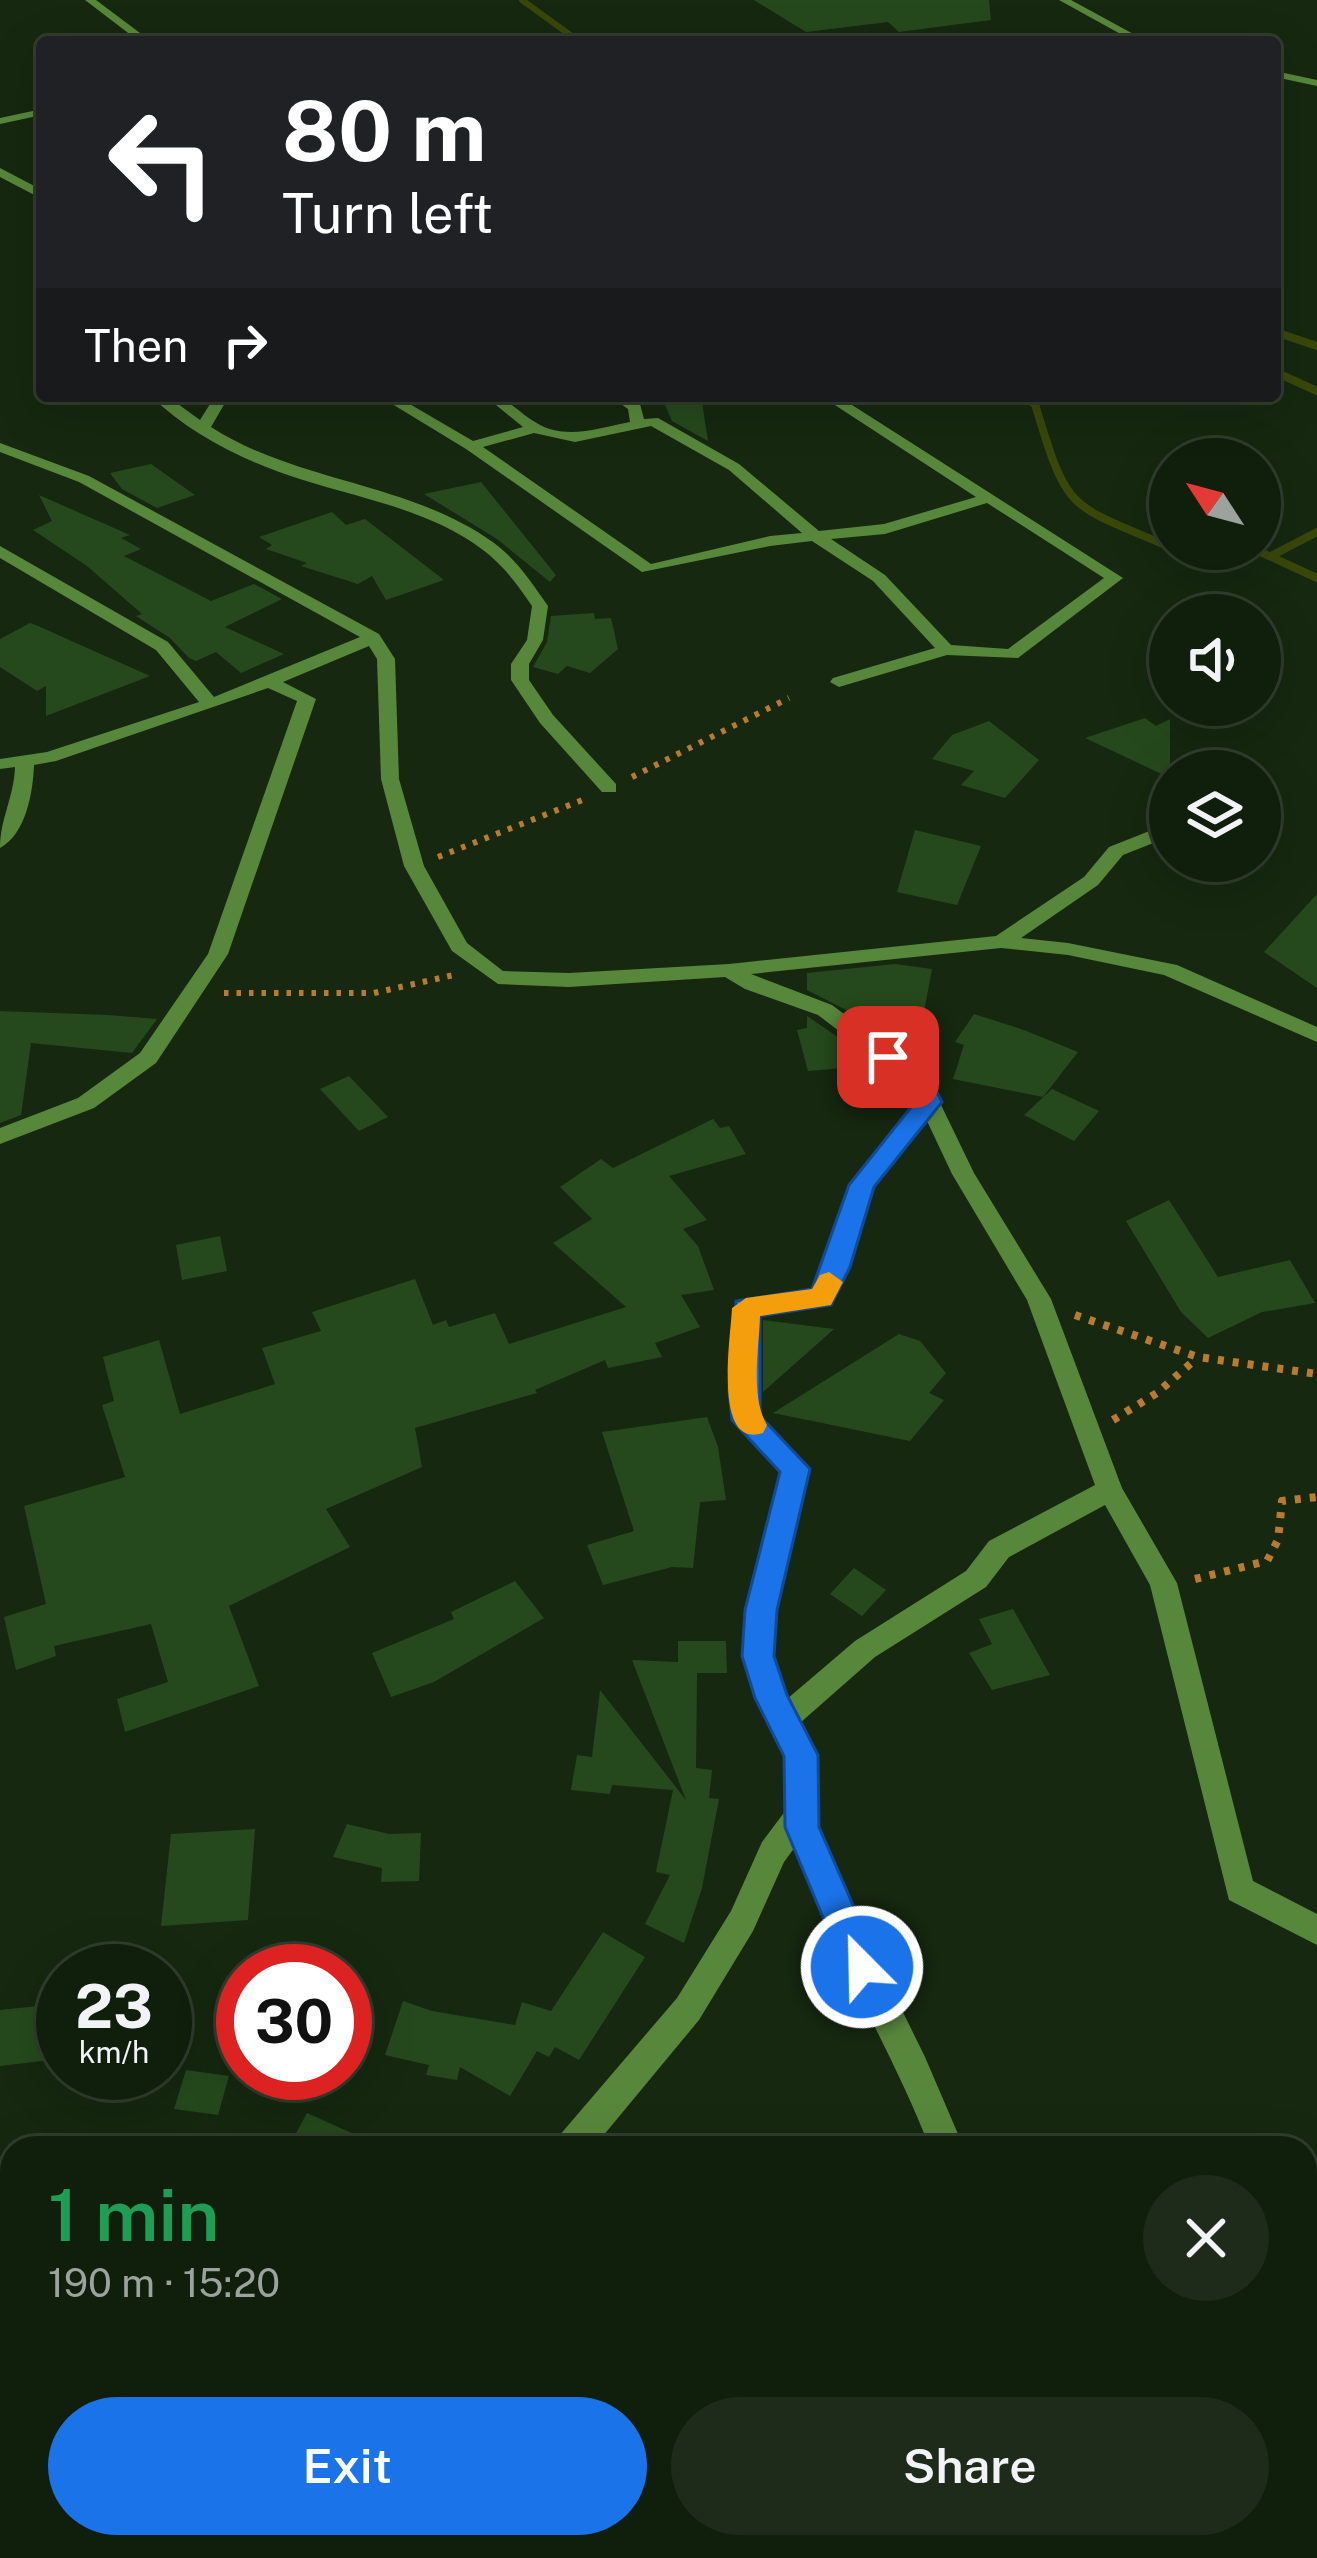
<!DOCTYPE html>
<meta charset="utf-8">
<style>
body{margin:0;font-family:"Public Sans",sans-serif;background:#1e2b1a;color:#f1f3f6;height:100vh;display:flex;flex-direction:column;font-size:45px;white-space:nowrap}
*{box-sizing:border-box;margin:0}
p{font-size:39px;color:#9ca29d}
.icon{flex:none;width:66px;height:66px;fill:none;stroke:currentColor;stroke-width:2;stroke-linecap:round;stroke-linejoin:round}
.map{position:relative;flex:1;overflow:hidden}
.drawer{position:absolute;left:0px;top:2136px;width:1317px;height:423px;display:flex;flex-direction:column;background:#101e0c;border-radius:36px 36px 0 0;box-shadow:0 12px 48px #0002,0 0 0 3px #303c2d}
.drawer>*{flex:none}
.top-card{position:absolute;left:36px;top:36px;width:1245px;height:366px;border-radius:12px;box-shadow:0 12px 48px #0002,0 0 0 3px #303c2d;background:#202124;color:#fff;overflow:hidden}
.needle{width:78px;rotate:306deg}
.controls{position:absolute;left:1149px;top:438px;display:grid;gap:24px}
.controls a{display:grid;place-items:center;width:132px;height:132px;border-radius:50%;background:#101e0c;box-shadow:0 12px 48px #0002,0 0 0 3px #303c2d;font-size:60px}
.speed{position:absolute;left:36px;top:1944px;display:flex;gap:24px;font-size:60px;font-weight:700;text-align:center}
.speed>*{display:grid;place-content:center;width:156px;height:156px;border-radius:50%;background:#101e0c;box-shadow:0 12px 48px #0002,0 0 0 3px #303c2d;line-height:1}
.speed small{font-size:30px;font-weight:400}
.speed .limit{border:18px solid #d22;background:#fff;color:#111}
.pin{position:absolute;display:grid;place-items:center;width:102px;height:102px;color:#fff;margin:-51px;border-radius:24px;box-shadow:0 6px 18px #0006}
.me{position:absolute;width:132px;margin:-66px;rotate:337deg;stroke-linejoin:round;filter:drop-shadow(0 0 9px #0008)}
.turn{display:flex;align-items:center;gap:42px;height:252px;padding:0 48px;font-size:54px}
.turn .icon{width:156px;height:156px;stroke-width:2.5}
.turn b{display:block;font-size:84px;line-height:102px}
.then{display:flex;align-items:center;height:114px;padding:0 48px;background:#0003;gap:24px;font-size:45px}
.round{display:grid;place-items:center;flex:none;width:126px;height:126px;border-radius:63px;background:#1e2b1a}
.headline{display:flex;align-items:center;justify-content:space-between;height:204px;padding:0 48px}
h1{font-size:72px;font-weight:600;line-height:90px;color:#1e9e55}
.action{display:flex;gap:24px;margin-top:auto;padding:24px 48px}
.action a{flex:1;height:138px;border-radius:72px;background:#1a73e8;color:#fff;font-size:48px;font-weight:600;line-height:138px;text-align:center}
.action a+a{background:#1e2b1a;color:#f1f3f6}
.map>svg:first-child{display:block}
.lines{fill:none;stroke-linecap:round;stroke-linejoin:round}
.stream-far1{stroke:#39470b;stroke-width:6}
.stream{stroke:#39470b;stroke-width:8}
.building{fill:#25491c}
.path-far1{stroke:#ba7a30;stroke-width:6;stroke-dasharray:4.5 8;stroke-linecap:butt}
.path{stroke:#ba7a30;stroke-width:8;stroke-dasharray:6 9;stroke-linecap:butt}
.minor{fill:#57873b;fill-rule:evenodd}
.route{fill:#1a73e8;stroke:#114b97;stroke-width:3}
.slow{fill:#f59e0b}
</style>
<div class="map">
<svg width="1317" height="2558" viewBox="0 0 1317 2558">
<rect width="100%" height="100%" fill="#162810"/>
<g class="lines">
<path class="stream-far1" d="M522,0L580,42"/>
<g class="stream">
<path d="M1275,332L1317,346"/>
<path d="M1275,372L1317,391"/>
<path d="M1020,396L1035,404C1068,514 1067,503 1170,547"/>
<path d="M1221,549H1242"/>
<path d="M1254,549L1317,578"/>
<path d="M1271,556L1317,532"/>
</g>
</g>
<g class="building">
<path d="M754,0H989L991,20L899,32L888,22L806,32Z"/>
<path d="M661,396H701L708,441L672,421Z"/>
<path d="M151,464L195,495L157,508L122,489L110,473Z"/>
<path d="M481,482L556,575L550,582L497,539L424,494Z"/>
<path d="M39,495L130,535L121,538L141,549L124,556L211,601L254,584L282,599L225,627L284,654L241,673L216,652L196,661L189,658L170,638L136,616L142,614L87,566L33,530L52,521Z"/>
<path d="M332,512L346,525L365,519L444,580L386,600L372,576L358,584L301,566L307,563L266,549L272,545L259,537Z"/>
<path d="M594,613L595,619L611,618L618,649L590,673L567,666L558,674L533,667L547,642L551,616Z"/>
<path d="M30,623L38,626L150,676L46,716V686L37,691L0,667V639Z"/>
<path d="M1145,718L1156,726L1170,719V778L1085,738Z"/>
<path d="M989,721L1039,760L1005,798L961,785L974,771L932,759L952,735Z"/>
<path d="M915,830L981,846L957,905L897,892Z"/>
<path d="M1317,894V988L1264,952Z"/>
<path d="M895,964L932,969L923,1017L848,1011L807,990V973Z"/>
<path d="M0,1011L108,1015L157,1019L132,1053L31,1043L21,1115L0,1123Z"/>
<path d="M974,1014L1024,1030L1078,1052L1043,1097L953,1079L964,1045L955,1042Z"/>
<path d="M807,1016L848,1044L856,1067L808,1071L797,1030L807,1028Z"/>
<path d="M349,1076L388,1117L359,1131L320,1089Z"/>
<path d="M1052,1089L1099,1111L1074,1141L1024,1115Z"/>
<path d="M713,1119L720,1128L729,1126L746,1154L669,1176L707,1220L683,1229L698,1246L714,1290L681,1295L700,1327L655,1343L662,1357L608,1368L605,1360L535,1390L537,1393L415,1428L422,1467L326,1509L350,1547L229,1606L259,1686L125,1732L117,1699L168,1682L151,1624L54,1646L56,1656L16,1670L4,1617L46,1604L24,1506L125,1477L102,1405L114,1401L103,1357L159,1340L180,1414L275,1384L262,1348L321,1331L312,1312L415,1279L433,1325L446,1320L449,1327L495,1313L509,1344L626,1307L553,1243L592,1219L560,1187L601,1159L613,1168Z"/>
<path d="M1169,1200L1218,1277L1290,1260L1315,1303L1262,1312L1208,1338L1181,1312L1126,1221Z"/>
<path d="M220,1236L227,1271L182,1280L176,1245Z"/>
<path d="M763,1320L834,1329L763,1392Z"/>
<path d="M899,1334L920,1341L946,1373L929,1393L944,1400L910,1441L773,1413Z"/>
<path d="M707,1417L718,1447L726,1500L700,1502L693,1568L672,1567L603,1585L587,1545L634,1531L602,1432Z"/>
<path d="M854,1568L886,1590L862,1616L830,1594Z"/>
<path d="M515,1581L544,1618L434,1682L391,1697L372,1653L454,1619L451,1612Z"/>
<path d="M1013,1609L1050,1675L992,1690L969,1653L992,1644L979,1619Z"/>
<path d="M678,1641H726L727,1673H697L696,1768L712,1770L709,1798L719,1799L702,1888L684,1943L645,1924L670,1875L656,1872L673,1790L612,1785L610,1794L571,1790L577,1755L592,1757L600,1690L686,1800L632,1660L678,1662Z"/>
<path d="M347,1824L389,1834L421,1833L419,1881L381,1882L382,1868L333,1857Z"/>
<path d="M255,1829L248,1920L161,1926L171,1834Z"/>
<path d="M603,1932L645,1957L579,2060L555,2047L549,2057L537,2051L510,2096L460,2067L457,2080L426,2075L429,2065L385,2055L403,2001L432,2011L515,2025L522,2002L551,2011Z"/>
<path d="M57,2004L51,2060L0,2066V2010Z"/>
<path d="M186,2070L229,2076L218,2115L174,2109Z"/>
<path d="M307,2113L385,2148H288Z"/>
</g>
<g class="lines">
<g class="path-far1">
<path d="M632,777L789,698"/>
<path d="M438,857L585,799"/>
<path d="M224,993H374L458,974"/>
</g>
<g class="path">
<path d="M1075,1315L1198,1357L1317,1374"/>
<path d="M1113,1420L1157,1393L1197,1358"/>
<path d="M1195,1579L1267,1561L1278,1540L1282,1501L1317,1497"/>
</g>
<g class="minor">
<path d="M85,0H96L152,42H140Z"/>
<path d="M1059,0H1071L1148,42H1135Z"/>
<path d="M1275,71L1317,80V86L1275,77Z"/>
<path d="M42,109V115L0,124V118Z"/>
<path d="M0,168L42,190V199L0,177Z"/>
<path d="M151,396H167L200,420L215,396H229L211,427C298,483 410,482 494,543C517,560 532,583 548,606L543,640L529,664V680L553,715L616,784V792H602L540,723L511,680V664L527,640L532,606C518,585 504,566 483,550C432,511 364,499 303,480C248,463 192,436 151,396Z"/>
<path d="M379,396H396L473,441L523,427L485,396C508,396 516,411 535,422C564,441 599,428 630,422L628,409L610,396H627L640,404L644,419L658,418L739,464L819,531L884,524L976,497L821,396H838L1123,578L1018,658L947,655L839,687L830,682L833,678L935,648L873,581L812,541L770,546L642,572L466,449ZM651,426L729,470L802,533L770,536L651,564L483,447L534,433L575,442ZM987,503L1104,578L1008,649L951,645L885,575L831,539L885,534Z"/>
<path d="M0,443L89,476L379,634L395,659L399,779L424,866L467,943L503,971L569,973L729,964L996,936L1084,877L1109,847L1152,830H1166V838L1123,855L1098,885L1021,938L1068,943L1177,965L1317,1027V1042L1164,975L1068,955L1001,948L751,974L832,1005L927,1076L974,1173L1051,1299L1122,1488L1177,1583L1253,1881L1317,1914V1945L1229,1900L1150,1585L1105,1505L1009,1557L986,1587L875,1657L800,1723L815,1759L817,1821L834,1872L925,2057L964,2148H930C890,2045 830,1952 795,1847L784,1862L753,1931L699,2020L593,2148H554L559,2136L677,1998L731,1911L762,1842L786,1810V1759L750,1682L743,1637L750,1590L782,1472L733,1421L734,1308L746,1299L814,1290L825,1267L851,1185L918,1102L910,1085L818,1015L745,989L725,977L569,987L498,984L452,951L404,866L381,779L377,659L369,646L283,682L316,699L228,954L156,1063L94,1108L0,1144V1128L78,1098L140,1053L208,954L297,701L268,688L56,761L34,765C33,792 26,834 0,848C0,819 14,797 15,767L0,769V759L47,752L199,702L156,650L0,558V546L168,642L214,697L360,637L79,482L0,452ZM927,1121L952,1174L1027,1300L1095,1485L989,1541L966,1571L855,1641L787,1699C750,1627 790,1541 809,1469L759,1417L758,1315L831,1304L849,1267L873,1187Z"/>
<path d="M1305,2264L1317,2265V2301L1305,2300Z"/>
<path d="M0,2361L12,2366V2402L0,2397Z"/>
<path d="M274,2547H312L316,2558H278Z"/>
</g>
</g>
<path class="route" d="M888,1049L928,1075L942,1102L874,1187L850,1267L831,1305L760,1316V1416L810,1469L777,1610L774,1656L787,1695L818,1755L819,1827L880,1967L874,1979L862,1984L849,1979L785,1827L784,1756L755,1698L742,1656L745,1610L780,1472L732,1420L729,1390L736,1301L812,1289L849,1185L916,1101L909,1086L875,1057Z"/>
<path class="slow" d="M829,1272L843,1282L831,1305L760,1316C759,1350 750,1396 767,1425L763,1433C712,1450 731,1336 732,1308L746,1298L812,1289L820,1275Z"/>
</svg>
<div class="controls">
<a><svg class="needle" viewBox="-14 -14 28 28"><path d="M0-13l5 13h-10z" fill="#e53935"/><path d="M0 13l5-13h-10z" fill="#9ca29d"/></svg></a>
<a><svg class="icon" aria-label="sound" viewBox="0 0 24 24"><path d="M4 9h4l5-4v14l-5-4H4zM17 9q2 3 0 6"/></svg></a>
<a><svg class="icon" aria-label="layers" viewBox="0 0 24 24"><path d="M12 4l9 5-9 5-9-5zM3 14l9 5 9-5"/></svg></a>
</div>
<div class="speed"><div>23<small>km/h</small></div><div class="limit">30</div></div>
<div class="pin" style="left:888px;top:1057px;background:#d93025"><svg class="icon" aria-label="arrive" viewBox="0 0 24 24"><path d="M6 21V4h12l-3 4 3 4H6"/></svg></div>
<svg class="me" style="left:862px;top:1967px" viewBox="-20 -20 40 40"><circle r="17" fill="#1a73e8" stroke="#fff" stroke-width="3"/><path d="M0-11L8 9 0 5-8 9z" fill="#fff"/></svg>
<div class="top-card">
<div class="turn"><svg class="icon" aria-label="left" viewBox="0 0 24 24"><path d="M17 20v-9H6M10 6l-5 5 5 5"/></svg><div><b>80 m</b>Turn left</div></div>
<div class="then">Then<svg class="icon" aria-label="right" viewBox="0 0 24 24"><path d="M7 20v-9h11M14 6l5 5-5 5"/></svg></div>
</div>
<section class="drawer">
<div class="headline"><div><h1>1 min</h1><p>190 m · 15:20</p></div><a class="round"><svg class="icon" aria-label="close" viewBox="0 0 24 24"><path d="M6 6l12 12M18 6L6 18"/></svg></a></div>
<div class="action"><a>Exit</a><a>Share</a></div>
</section>
</div>
